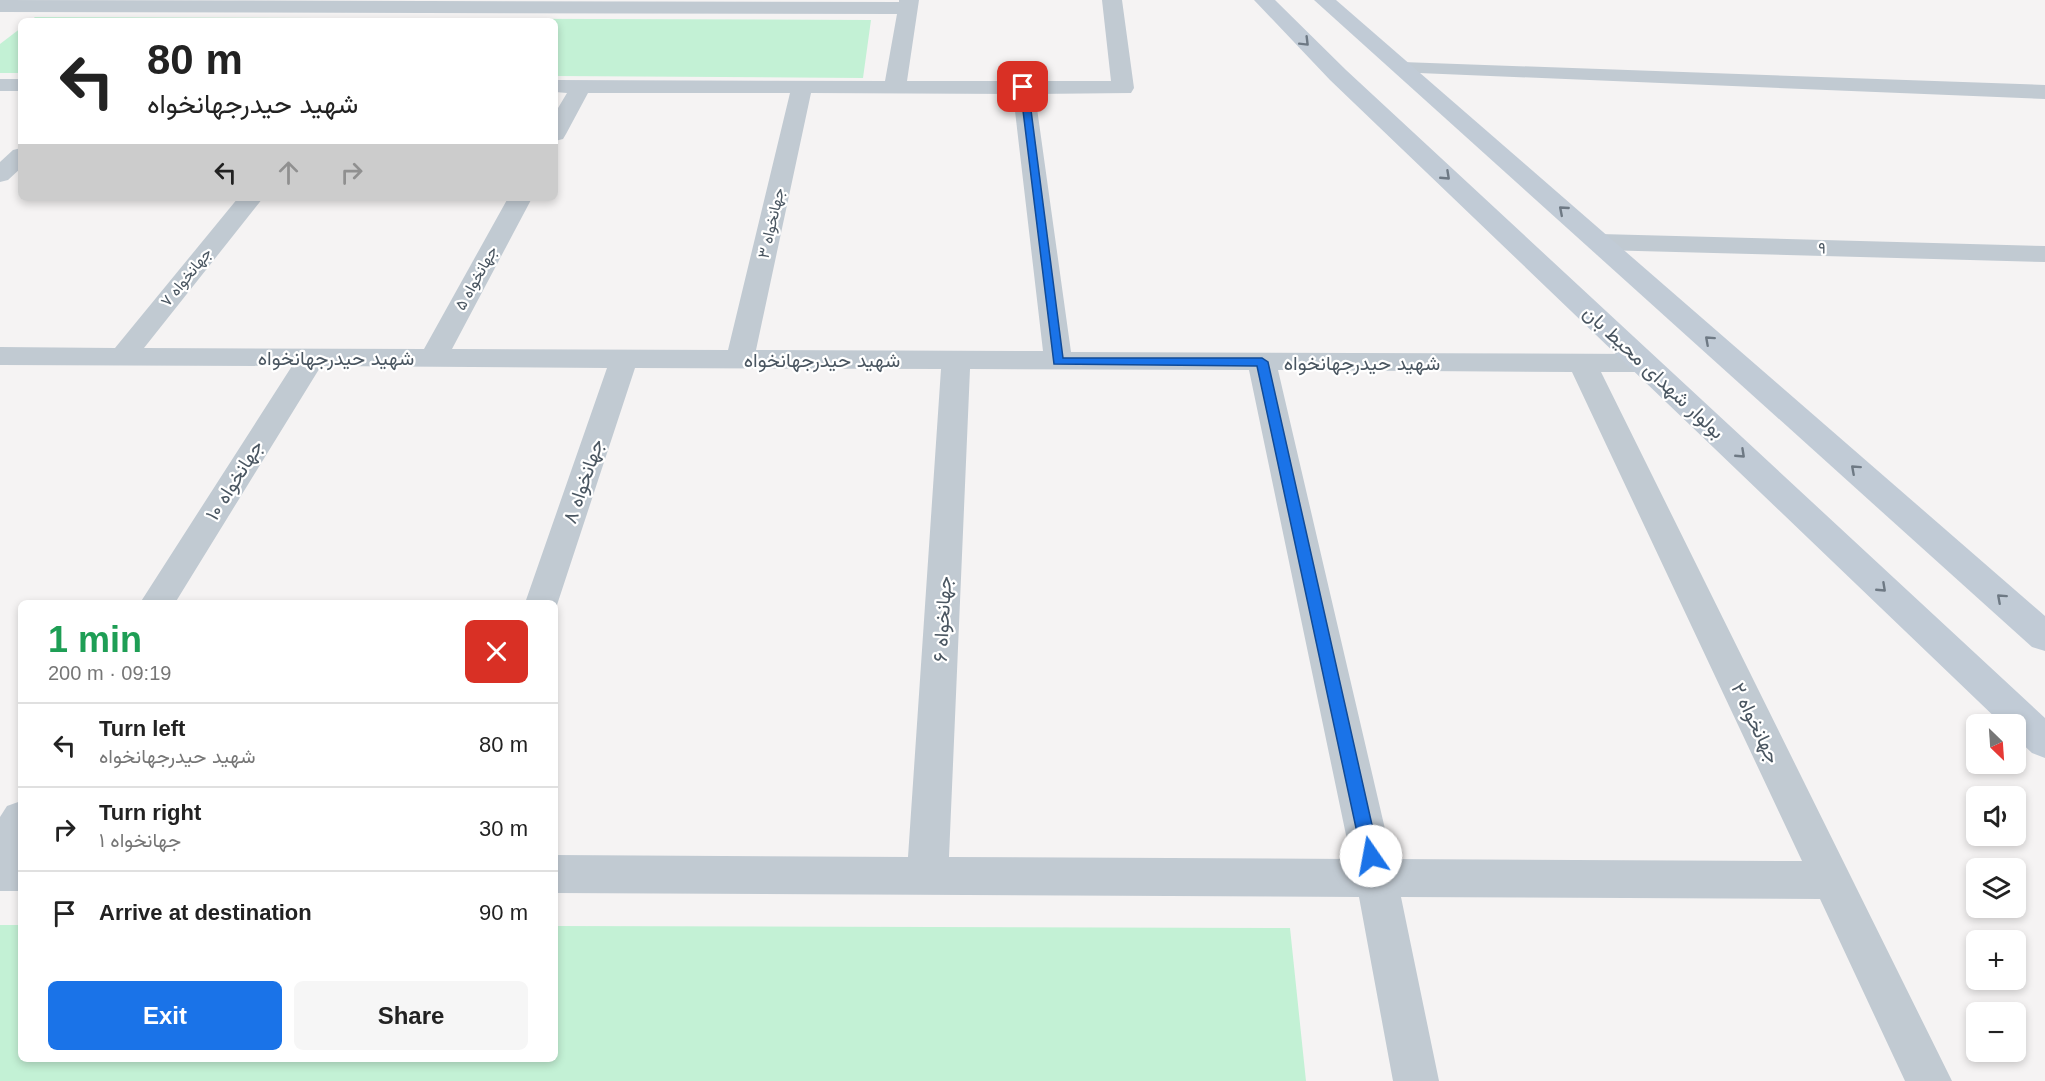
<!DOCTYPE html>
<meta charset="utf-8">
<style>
body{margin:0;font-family:Arial,Vazirmatn,sans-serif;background:#f6f6f6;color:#222;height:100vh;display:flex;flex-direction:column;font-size:22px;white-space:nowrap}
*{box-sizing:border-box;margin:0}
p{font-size:20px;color:#767676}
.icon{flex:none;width:33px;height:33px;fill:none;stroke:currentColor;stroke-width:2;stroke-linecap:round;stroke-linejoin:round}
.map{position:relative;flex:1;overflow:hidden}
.drawer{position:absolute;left:18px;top:600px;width:540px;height:462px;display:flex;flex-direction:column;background:#fff;border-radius:9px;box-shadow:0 3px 9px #0003}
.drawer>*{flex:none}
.banner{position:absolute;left:18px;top:18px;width:540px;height:183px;border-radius:9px;box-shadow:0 3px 9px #0003;background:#fff;color:#222;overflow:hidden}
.needle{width:39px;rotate:155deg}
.controls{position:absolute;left:1966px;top:714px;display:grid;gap:12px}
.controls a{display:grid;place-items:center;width:60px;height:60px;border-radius:9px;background:#fff;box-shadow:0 3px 9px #0003;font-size:30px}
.pin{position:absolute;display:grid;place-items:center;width:51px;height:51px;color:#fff;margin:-26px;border-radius:12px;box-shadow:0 3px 9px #0006}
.me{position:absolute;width:66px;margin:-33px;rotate:348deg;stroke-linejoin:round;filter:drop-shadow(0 0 4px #0008)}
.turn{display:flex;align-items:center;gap:21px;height:126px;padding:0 30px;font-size:27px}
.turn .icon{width:78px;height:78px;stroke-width:2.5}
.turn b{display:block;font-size:42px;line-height:51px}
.lanes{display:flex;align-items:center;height:57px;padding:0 30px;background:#0003;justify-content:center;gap:30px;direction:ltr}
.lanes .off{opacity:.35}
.round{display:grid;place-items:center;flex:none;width:63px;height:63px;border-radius:9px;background:#f6f6f6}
.overview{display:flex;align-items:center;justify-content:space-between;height:102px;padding:0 30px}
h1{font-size:36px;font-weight:700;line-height:45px;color:#1e9e55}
.button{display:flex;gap:12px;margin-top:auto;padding:12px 30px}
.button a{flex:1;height:69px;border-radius:9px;background:#1a73e8;color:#fff;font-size:24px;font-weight:700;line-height:69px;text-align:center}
.button a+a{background:#f6f6f6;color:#222}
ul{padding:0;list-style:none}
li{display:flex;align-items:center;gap:18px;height:84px;padding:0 30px;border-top:2px solid #e0e0e0}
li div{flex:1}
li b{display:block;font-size:22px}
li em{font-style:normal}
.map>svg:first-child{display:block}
.green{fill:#c3f1d5}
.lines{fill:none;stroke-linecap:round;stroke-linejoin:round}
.street{fill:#c1cad2;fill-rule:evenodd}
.secondary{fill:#c1cbd6;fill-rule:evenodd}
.oneway{stroke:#6e7984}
.route{fill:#1a73e8;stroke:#114b97;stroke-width:1.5}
.labels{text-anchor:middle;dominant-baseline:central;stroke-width:4.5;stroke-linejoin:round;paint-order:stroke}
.far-street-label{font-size:16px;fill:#4a5661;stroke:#fff}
.street-label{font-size:20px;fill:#4a5661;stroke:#fff}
</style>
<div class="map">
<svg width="2045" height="1081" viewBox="0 0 2045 1081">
<rect width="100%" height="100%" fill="#f5f3f3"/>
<g class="green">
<path d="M35,17L871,20L863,78L555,76V21H30Z"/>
<path d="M21,28V73H0V44Z"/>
<path d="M0,925H21V1059H555V926L1290,928L1306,1081H0Z"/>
</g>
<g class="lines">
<g class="street">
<path d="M0,0L899,2V0H919L907,81H1111L1102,0H1122L1134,88L1131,93L1035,94L1071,352L1645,354L1655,357L1659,363L1655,369L1645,372H1601L1952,1081H1905L1820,899L1401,897L1439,1081H1393L1359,897L555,893V855L908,857L941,369L635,368L555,611V603H525L607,368L321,366L175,603H140L292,366L0,365V347L115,348L238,198H263L144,348L424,349L508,198H532L452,349L728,350L790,93H588L566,134L563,139L555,141V113L567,93L555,92V80L885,81L897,14L0,12ZM811,93L1013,94L1043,351L756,350ZM970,369L1249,370L1351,859L949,857ZM1278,370L1572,372L1802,861L1392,859Z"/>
<path d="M1402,62L2045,85V99L1395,72L1391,68L1395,64Z"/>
<rect x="0" y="79" width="21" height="12"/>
<path d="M21,148V168L8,180L0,182V162L13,150Z"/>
<path d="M1600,234L2045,246V262L1600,250L1591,247L1587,242L1591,237Z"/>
<path d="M21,801V891H0V817L7,806Z"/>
</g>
<g class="secondary">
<path d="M1254,0H1275L1346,70L2045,718V758L2032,753L2016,738V724H2002L1330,80Z"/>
<path d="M1314,0H1336L2045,616V651L2032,647Z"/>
</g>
</g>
<defs><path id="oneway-chevron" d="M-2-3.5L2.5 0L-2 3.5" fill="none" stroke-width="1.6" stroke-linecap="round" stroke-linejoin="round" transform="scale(1.5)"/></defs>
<g class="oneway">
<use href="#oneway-chevron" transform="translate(1305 42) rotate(45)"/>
<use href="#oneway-chevron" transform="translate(1446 176) rotate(43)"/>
<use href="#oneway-chevron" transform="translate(1563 210) rotate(-139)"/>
<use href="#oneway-chevron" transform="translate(1709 340) rotate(-138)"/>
<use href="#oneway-chevron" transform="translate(1741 454) rotate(43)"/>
<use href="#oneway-chevron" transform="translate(1855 469) rotate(-138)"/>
<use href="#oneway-chevron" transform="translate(1882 588) rotate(43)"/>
<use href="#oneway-chevron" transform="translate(2001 598) rotate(-138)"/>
</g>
<path class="route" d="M1020,86L1028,87L1063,358H1262L1268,362L1379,856L1377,861L1371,864L1365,861L1362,856L1257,366L1054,364Z"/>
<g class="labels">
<g class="far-street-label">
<text transform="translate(771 223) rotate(-77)">جهانخواه ۳</text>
<text transform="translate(1822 248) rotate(2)">۹</text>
<text transform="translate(186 277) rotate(-51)">جهانخواه ۷</text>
<text transform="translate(476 278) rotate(-61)">جهانخواه ۵</text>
</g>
<g class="street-label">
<text x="336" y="358">شهید حیدرجهانخواه</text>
<text x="822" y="360">شهید حیدرجهانخواه</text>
<text x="1362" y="363">شهید حیدرجهانخواه</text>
<text transform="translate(1654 372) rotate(43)">بولوار شهدای محیط بان</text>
<text transform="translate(234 480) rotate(-58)">جهانخواه ۱۰</text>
<text transform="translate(583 481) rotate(-71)">جهانخواه ۸</text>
<text transform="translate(942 619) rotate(-87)">جهانخواه ۶</text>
<text transform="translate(1756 723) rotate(64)">جهانخواه ۲</text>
</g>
</g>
</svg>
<div class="controls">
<a><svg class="needle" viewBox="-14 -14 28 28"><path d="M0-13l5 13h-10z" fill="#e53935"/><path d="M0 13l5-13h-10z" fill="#767676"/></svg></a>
<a><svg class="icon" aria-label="sound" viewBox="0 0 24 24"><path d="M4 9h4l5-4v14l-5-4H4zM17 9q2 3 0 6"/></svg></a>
<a><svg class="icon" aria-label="layers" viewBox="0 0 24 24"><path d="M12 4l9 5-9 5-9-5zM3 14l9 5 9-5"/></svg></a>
<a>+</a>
<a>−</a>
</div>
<div class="pin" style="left:1023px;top:87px;background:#d93025"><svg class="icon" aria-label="arrive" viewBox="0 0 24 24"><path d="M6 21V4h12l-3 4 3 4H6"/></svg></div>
<svg class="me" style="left:1371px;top:856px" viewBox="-20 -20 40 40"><circle r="19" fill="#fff"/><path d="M0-13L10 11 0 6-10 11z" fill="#1a73e8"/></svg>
<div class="banner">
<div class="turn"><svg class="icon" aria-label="left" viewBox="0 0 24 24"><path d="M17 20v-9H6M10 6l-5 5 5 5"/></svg><div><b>80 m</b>شهید حیدرجهانخواه</div></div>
<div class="lanes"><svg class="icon" aria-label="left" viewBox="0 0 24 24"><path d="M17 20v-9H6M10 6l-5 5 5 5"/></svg><svg class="icon off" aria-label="ahead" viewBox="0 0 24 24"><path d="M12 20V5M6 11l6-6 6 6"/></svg><svg class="icon off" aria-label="right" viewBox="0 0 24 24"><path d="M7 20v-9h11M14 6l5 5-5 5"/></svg></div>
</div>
<section class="drawer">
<div class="overview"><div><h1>1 min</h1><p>200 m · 09:19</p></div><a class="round" style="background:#d93025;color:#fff"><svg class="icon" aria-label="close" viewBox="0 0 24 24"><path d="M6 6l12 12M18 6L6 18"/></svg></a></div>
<ul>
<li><svg class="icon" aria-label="left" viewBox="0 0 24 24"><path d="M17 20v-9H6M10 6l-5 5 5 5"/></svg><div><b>Turn left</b><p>شهید حیدرجهانخواه</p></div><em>80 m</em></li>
<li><svg class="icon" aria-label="right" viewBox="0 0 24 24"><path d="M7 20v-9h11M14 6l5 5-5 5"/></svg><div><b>Turn right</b><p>جهانخواه ۱</p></div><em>30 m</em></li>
<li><svg class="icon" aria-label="arrive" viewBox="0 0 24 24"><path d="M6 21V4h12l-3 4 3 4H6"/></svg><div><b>Arrive at destination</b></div><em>90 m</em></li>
</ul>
<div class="button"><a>Exit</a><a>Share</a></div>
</section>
</div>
